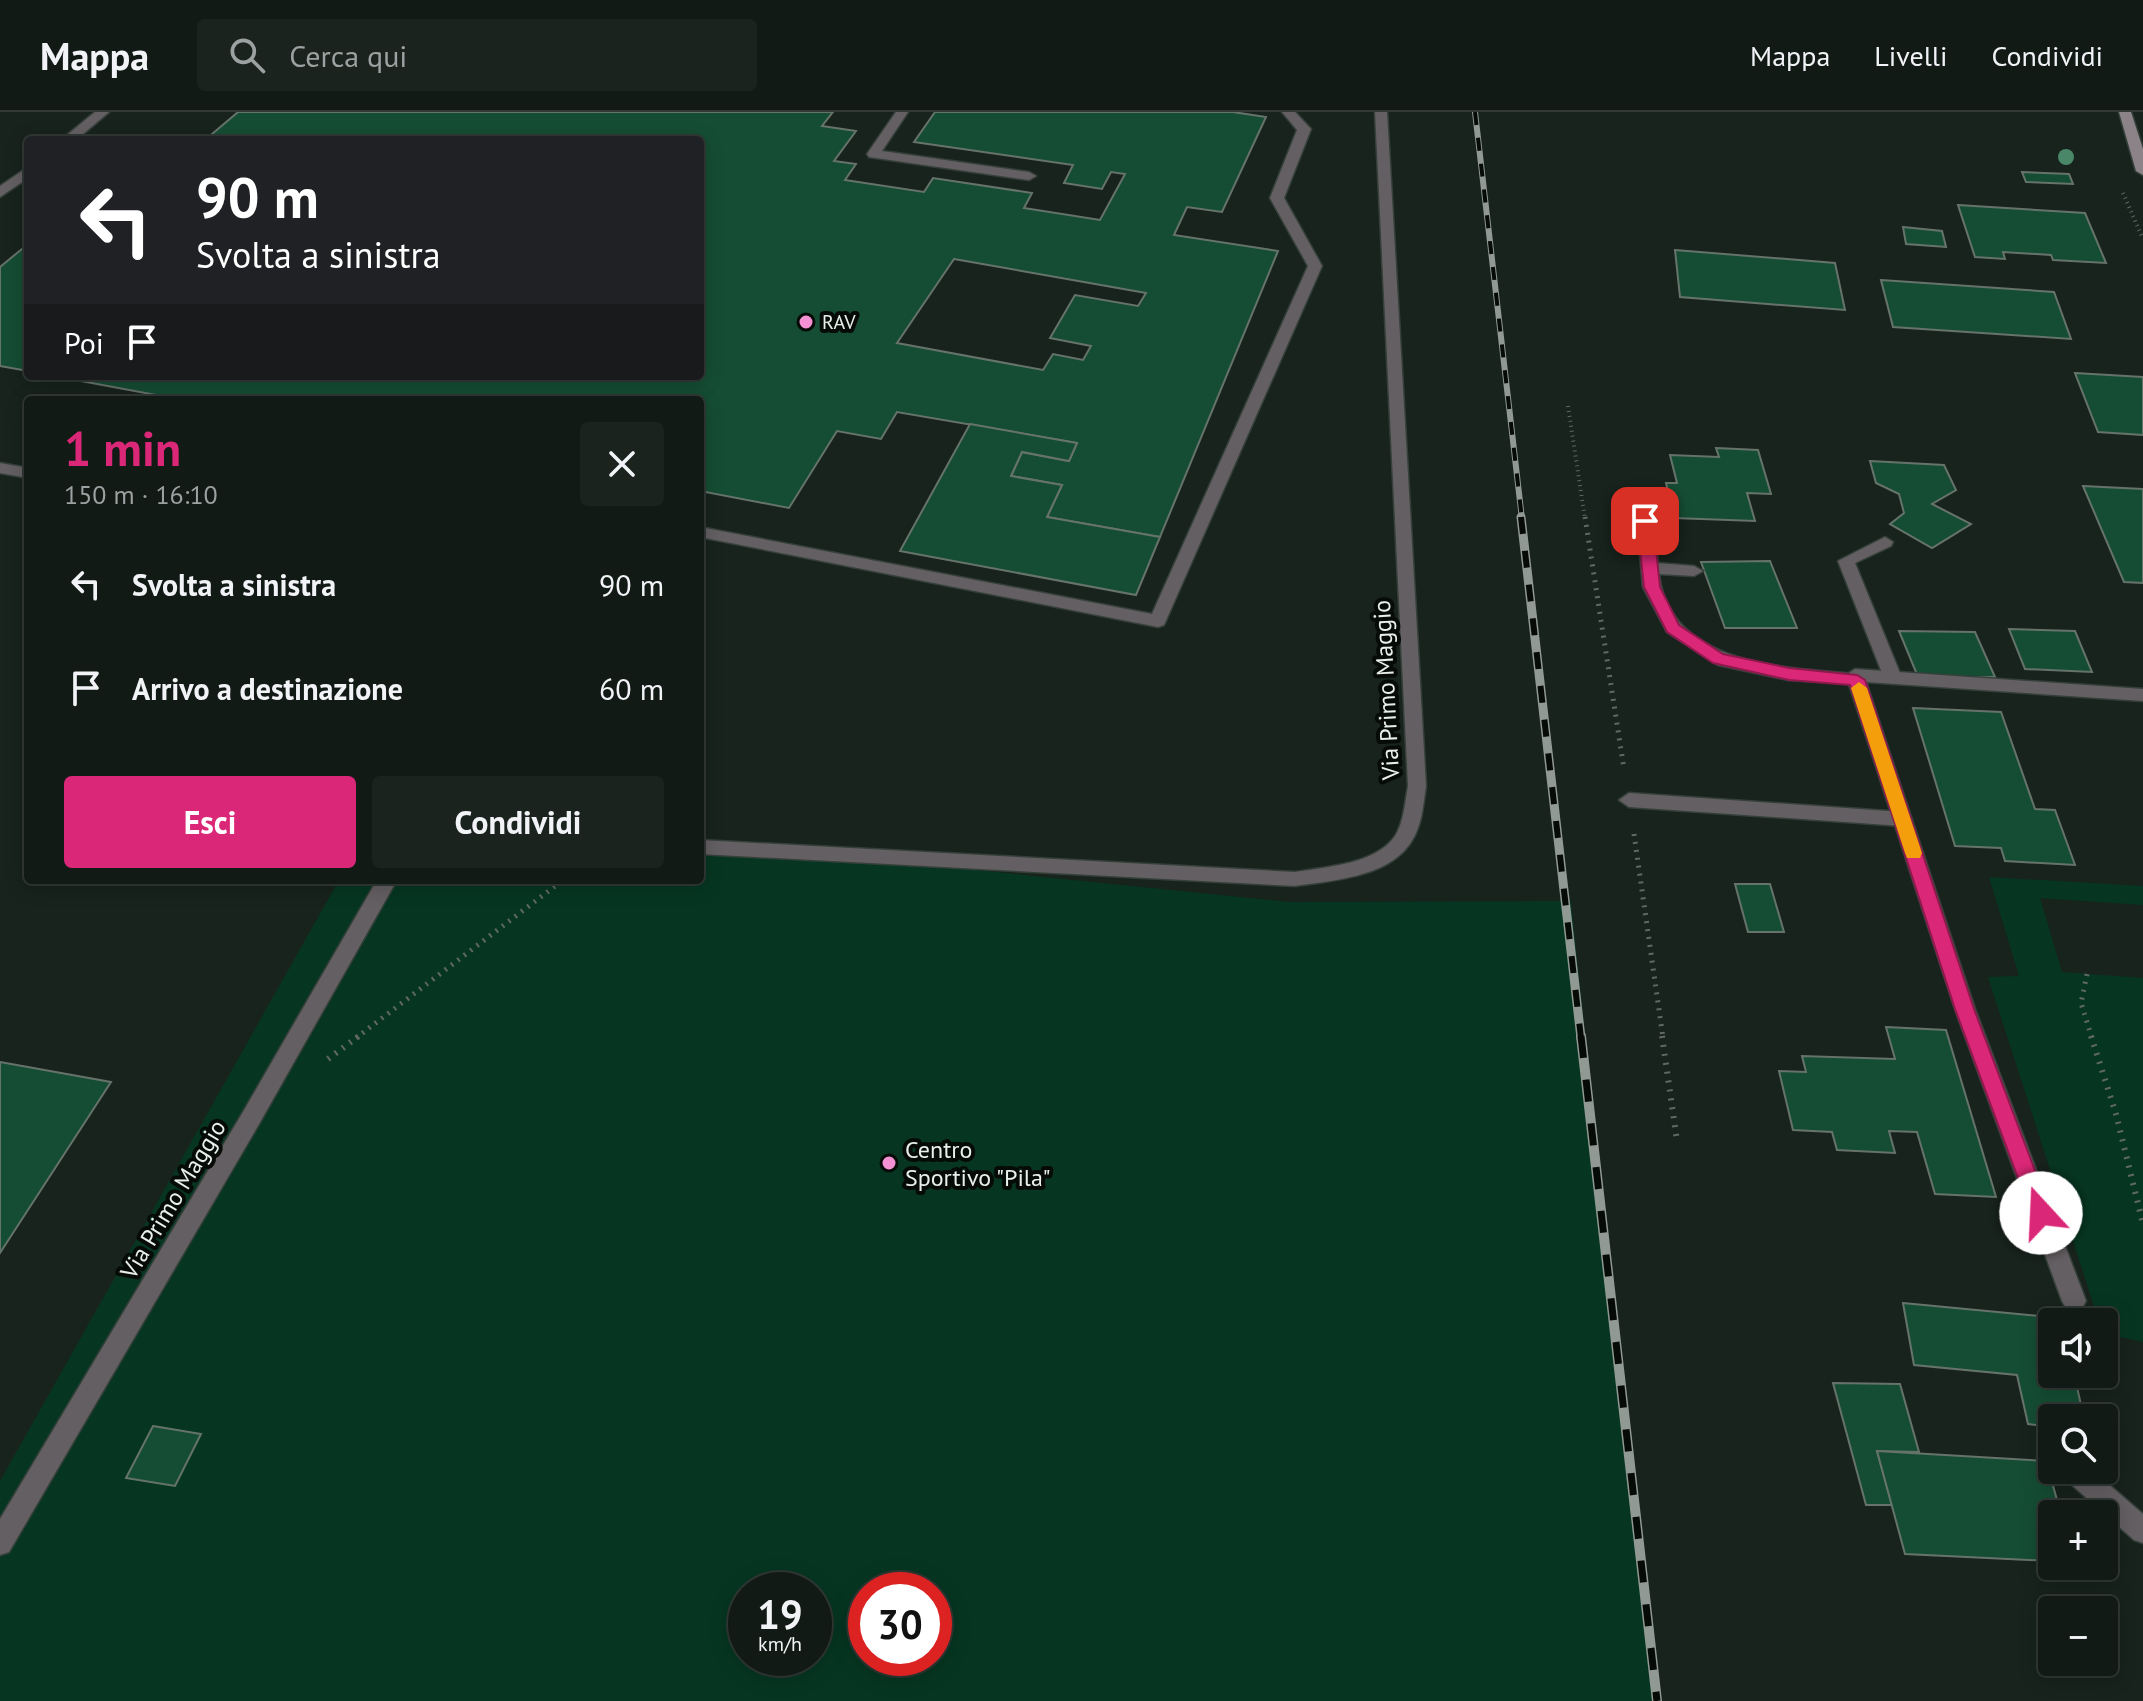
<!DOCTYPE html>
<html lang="it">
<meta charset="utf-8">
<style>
body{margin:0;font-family:"PT Sans",sans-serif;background:#1b231f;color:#f1f3f6;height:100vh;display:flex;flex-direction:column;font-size:30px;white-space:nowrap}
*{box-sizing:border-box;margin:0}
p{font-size:26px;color:#9ca1a1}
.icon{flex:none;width:44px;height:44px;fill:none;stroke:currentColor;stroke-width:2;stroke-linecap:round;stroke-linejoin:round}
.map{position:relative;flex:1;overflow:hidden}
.sheet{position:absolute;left:24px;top:284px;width:680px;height:488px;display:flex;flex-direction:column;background:#121a16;border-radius:8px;box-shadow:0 4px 20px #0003,0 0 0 2px #313835}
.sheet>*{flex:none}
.banner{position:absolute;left:24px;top:24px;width:680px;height:244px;border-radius:8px;box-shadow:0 4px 20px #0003,0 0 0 2px #313835;background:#202124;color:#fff;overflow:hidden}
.buttons{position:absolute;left:2038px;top:1196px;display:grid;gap:16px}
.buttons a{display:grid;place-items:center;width:80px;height:80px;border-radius:8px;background:#121a16;box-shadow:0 4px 20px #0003,0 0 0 2px #313835;font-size:40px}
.speed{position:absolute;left:728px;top:1460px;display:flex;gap:16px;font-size:40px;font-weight:700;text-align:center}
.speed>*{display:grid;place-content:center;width:104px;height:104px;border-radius:50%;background:#121a16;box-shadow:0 4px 20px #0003,0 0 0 2px #313835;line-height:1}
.speed small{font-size:20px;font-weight:400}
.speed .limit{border:12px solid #d22;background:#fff;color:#111}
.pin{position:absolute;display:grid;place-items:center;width:68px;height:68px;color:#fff;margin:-34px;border-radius:16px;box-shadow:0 4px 12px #0006}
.me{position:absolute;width:88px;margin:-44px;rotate:340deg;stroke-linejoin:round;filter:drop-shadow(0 0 6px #0008)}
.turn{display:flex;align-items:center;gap:28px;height:168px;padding:0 40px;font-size:36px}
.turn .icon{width:104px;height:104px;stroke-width:2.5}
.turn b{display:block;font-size:56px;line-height:68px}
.then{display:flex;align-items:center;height:76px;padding:0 40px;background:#0003;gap:16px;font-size:30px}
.round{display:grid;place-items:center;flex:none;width:84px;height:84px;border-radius:8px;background:#1b231f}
.headline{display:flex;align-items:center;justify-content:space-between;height:136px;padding:0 40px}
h1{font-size:48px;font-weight:800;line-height:60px;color:#db2777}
.action{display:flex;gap:16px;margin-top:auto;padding:16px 40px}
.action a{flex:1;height:92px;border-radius:8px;background:#db2777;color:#fff;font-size:32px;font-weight:800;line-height:92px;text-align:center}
.action a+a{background:#1b231f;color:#f1f3f6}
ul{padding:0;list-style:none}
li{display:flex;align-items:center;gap:24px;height:104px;padding:0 40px}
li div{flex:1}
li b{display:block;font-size:30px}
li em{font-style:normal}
header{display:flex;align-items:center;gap:48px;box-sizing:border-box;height:112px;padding:0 40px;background:#121a16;border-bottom:2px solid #313835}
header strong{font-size:38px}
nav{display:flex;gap:44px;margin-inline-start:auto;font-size:28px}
.search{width:560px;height:72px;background:#1b231f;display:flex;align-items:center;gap:20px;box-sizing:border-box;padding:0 28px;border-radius:8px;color:#9ca1a1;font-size:30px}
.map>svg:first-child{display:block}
.green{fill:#063622;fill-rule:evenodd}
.building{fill:#154d34;stroke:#66736b;stroke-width:2;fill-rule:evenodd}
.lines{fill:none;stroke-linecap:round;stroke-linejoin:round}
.lane-casing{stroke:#35403a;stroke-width:3}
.street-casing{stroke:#35403a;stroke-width:3}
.secondary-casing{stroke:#35403a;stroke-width:3}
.path-far2{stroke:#5f6863;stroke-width:4;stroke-dasharray:1 4;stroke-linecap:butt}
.path-far1{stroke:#5f6863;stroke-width:5;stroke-dasharray:2 6;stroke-linecap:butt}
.path{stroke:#5f6863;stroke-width:6;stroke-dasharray:2 7;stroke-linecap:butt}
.lane{fill:#645f62;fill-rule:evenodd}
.street{fill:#645f62;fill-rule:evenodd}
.secondary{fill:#8b8388;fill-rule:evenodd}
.rail-far2-casing{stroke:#919994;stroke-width:6}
.rail-far1-casing{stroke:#919994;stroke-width:9}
.rail-casing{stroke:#919994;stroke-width:10}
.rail-far2{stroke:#070b08;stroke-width:4;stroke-dasharray:13;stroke-linecap:butt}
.rail-far1{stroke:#070b08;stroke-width:6;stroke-dasharray:17;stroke-linecap:butt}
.rail{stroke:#070b08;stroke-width:7;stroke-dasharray:22;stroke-linecap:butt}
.tree{fill:#4a8769}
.route{fill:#db2777;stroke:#8e194d;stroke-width:2}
.slow{fill:#f59e0b}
.poi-dot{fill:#f491d3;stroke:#070b08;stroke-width:3}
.labels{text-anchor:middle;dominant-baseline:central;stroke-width:8;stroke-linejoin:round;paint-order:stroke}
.far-poi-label{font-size:20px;fill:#e9f0ec;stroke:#070b08;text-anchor:start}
.street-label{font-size:24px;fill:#e9f0ec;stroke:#070b08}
.poi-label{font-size:24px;fill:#e9f0ec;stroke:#070b08;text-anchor:start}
</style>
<header>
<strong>Mappa</strong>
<div class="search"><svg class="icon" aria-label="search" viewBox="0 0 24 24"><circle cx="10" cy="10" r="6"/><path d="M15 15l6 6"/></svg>Cerca qui</div>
<nav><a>Mappa</a><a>Livelli</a><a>Condividi</a></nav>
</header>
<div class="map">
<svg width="2143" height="1589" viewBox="0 0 2143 1589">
<rect width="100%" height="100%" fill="#18231d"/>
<g class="green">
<path d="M700,730L1290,790L1571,789L1655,1589H0V1369L339,768H700ZM746,1478H814V1546H746ZM866,1478H934V1546H866Z"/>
<path d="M1989,765L2143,774V793L2040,786L2062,860L2143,866V1230L2120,1225L2094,1194L1988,865L2019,864Z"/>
</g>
<g class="building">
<path d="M238,0H833L822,14L856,19L834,49L856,52L845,68L924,80L933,66L1032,81L1024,96L1100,108L1125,62L1111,60L1102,77L1064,71L1073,53L914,30L935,0H1233L1266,5L1222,100L1187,95L1174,123L1278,139L1160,425L1047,405L1062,373L1011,364L1022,340L1069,349L1077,331L897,300L881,327L837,319L789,396L700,379V288H183L54,264H700V28H205ZM954,147L1146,181L1138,194L1075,183L1050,226L1091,234L1083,248L1053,242L1043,258L897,231Z"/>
<path d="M2022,60L2069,62L2073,72L2026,70Z"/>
<path d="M1958,93L2085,101L2106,151L2053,148L2051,143L2003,140L2005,147L1975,145Z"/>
<path d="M1903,115L1942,119L1946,135L1906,132Z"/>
<path d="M28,132V259L0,254V155Z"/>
<path d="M1675,138L1835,151L1845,198L1680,185Z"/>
<path d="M1881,168L2054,180L2071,227L1893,215Z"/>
<path d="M2075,261L2143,265V323L2098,320Z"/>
<path d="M970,312L1077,331L1069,349L1022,340L1011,364L1062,373L1047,405L1160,425L1136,483L900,439Z"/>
<path d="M1716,336L1758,338L1771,382L1747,381L1755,409L1674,406L1666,371H1677L1670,343L1719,345Z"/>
<path d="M1870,349L1944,353L1956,378L1932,392L1971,412L1932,436L1890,412L1904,401L1899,382L1876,371Z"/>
<path d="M2083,374L2143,377V471L2124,470Z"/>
<path d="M1770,449L1797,516H1725L1701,450Z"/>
<path d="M2009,517L2075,519L2092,560L2025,557Z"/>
<path d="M1899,519L1975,520L1995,565H1918Z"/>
<path d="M1913,596L2001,600L2035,697L2055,698L2075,753L2005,749L2001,736L1955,734Z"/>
<path d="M1735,772H1770L1784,820H1748Z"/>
<path d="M1886,915L1946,918L1996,1085L1935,1082L1917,1020L1889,1019L1895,1041L1837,1038L1832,1020L1793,1018L1779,959L1806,960L1802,944L1895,947Z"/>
<path d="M0,950L111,970L0,1141Z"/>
<path d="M1903,1191L2060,1206L2061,1210H2052V1262H2074L2084,1306H2052V1315L2028,1312L2017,1263L1914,1253Z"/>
<path d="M1833,1271L1900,1272L1919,1340L1877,1339L1892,1393H1866Z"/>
<path d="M153,1314L201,1322L175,1374L126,1366Z"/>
<path d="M1877,1339L2046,1349L2061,1402H2052V1449L1905,1442Z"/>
</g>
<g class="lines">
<defs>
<g id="lane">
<path d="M95,0H109L76,28H61Z"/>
<path d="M896,0H908L882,39L1029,60L1036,64L1029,68L869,45L867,42Z"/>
<path d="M1282,0H1295L1311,17L1284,86L1322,154L1164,513L1158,515L700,425V415L1152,502L1308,154L1270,86L1297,18Z"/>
<path d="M28,55V66L0,85V74Z"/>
<path d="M0,351L28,356V366L0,361Z"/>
<path d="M1645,404L1653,409L1658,451L1694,454L1703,459L1694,464L1659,462C1669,554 1787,556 1857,562L1863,564L1866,568L1863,572L1789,568L1718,553L1667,520L1643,475L1637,409Z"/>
<path d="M1885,425L1893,430L1891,434L1855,451L1902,566L1893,572L1884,566L1838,449Z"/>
<path d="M1629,681L1902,700L1912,707L1902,714L1629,695L1619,688Z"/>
<path d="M2051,1327L2052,1328V1352L2043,1348L2039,1339L2042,1331Z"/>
<path d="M2060,1358H2092L2143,1402V1431L2134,1428L2064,1366Z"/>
</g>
<g id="street">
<path d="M1375,0H1387L1426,674C1423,694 1422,716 1409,733C1386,765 1331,769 1295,774L700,742V728L1295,760C1326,755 1376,752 1395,724C1404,710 1405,689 1408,674Z"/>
<path d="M1855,557L2143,577V589L1866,570L1975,897L2086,1189L2082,1196L2074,1199L2066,1196L2062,1189L1955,897L1846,563Z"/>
<path d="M377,768H397L259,1012L9,1440L0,1443V1407L243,1000Z"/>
</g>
<path id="secondary" d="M2119,0H2131L2143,37V63L2136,59Z"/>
</defs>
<use href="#lane" class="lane-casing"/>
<use href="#street" class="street-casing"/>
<use href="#secondary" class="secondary-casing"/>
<g class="path-far2">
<path d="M2123,81L2143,127"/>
<path d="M1568,294L1585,407"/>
</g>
<g class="path-far1">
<path d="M1585,405L1624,657"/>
<path d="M1634,722L1663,926"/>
<path d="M2087,862L2081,891L2092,926"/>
<path d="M356,926L563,768"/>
</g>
<g class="path">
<path d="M1662,924L1677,1029"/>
<path d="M2091,924L2116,1002L2143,1112"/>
<path d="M328,947L359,924"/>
</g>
<use href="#lane" class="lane"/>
<use href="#street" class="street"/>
<use href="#secondary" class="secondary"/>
<defs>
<path id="rail-far2" d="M1475,0L1522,407"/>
<path id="rail-far1" d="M1521,405L1581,926"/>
<path id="rail" d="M1581,924L1657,1589"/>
</defs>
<use href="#rail-far2" class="rail-far2-casing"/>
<use href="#rail-far1" class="rail-far1-casing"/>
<use href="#rail" class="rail-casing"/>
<use href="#rail-far2" class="rail-far2"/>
<use href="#rail-far1" class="rail-far1"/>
<use href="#rail" class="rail"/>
</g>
<circle class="tree" cx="2066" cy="45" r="8"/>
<path class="route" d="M1645,404L1653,409L1660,475L1679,513L1723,542L1789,556L1857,563L1865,568L1974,897L2051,1101L2048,1107L2041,1110L2034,1107L2031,1101L1955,897L1850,573L1789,568L1713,551L1667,520L1644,475L1637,409Z"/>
<path class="slow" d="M1859,570L1867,576L1922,741L1920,746H1907L1905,741L1851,576Z"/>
<g class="poi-dot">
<circle cx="806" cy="210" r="8"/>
<circle cx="889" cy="1051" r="8"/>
</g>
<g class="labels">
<g class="far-poi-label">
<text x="822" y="210">RAV</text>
</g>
<g class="street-label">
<text transform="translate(1386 578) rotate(-93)">Via Primo Maggio</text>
<text transform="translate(173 1087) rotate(-59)">Via Primo Maggio</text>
</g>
<g class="poi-label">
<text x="905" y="1037">Centro<tspan x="905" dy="28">Sportivo "Pila"</tspan></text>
</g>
</g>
</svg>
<div class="buttons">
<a><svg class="icon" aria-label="sound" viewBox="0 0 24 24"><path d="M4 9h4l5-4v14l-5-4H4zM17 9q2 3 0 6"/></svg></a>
<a><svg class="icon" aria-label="search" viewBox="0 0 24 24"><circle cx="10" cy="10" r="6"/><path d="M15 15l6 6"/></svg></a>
<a>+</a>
<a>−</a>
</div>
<div class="speed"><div>19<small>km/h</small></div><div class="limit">30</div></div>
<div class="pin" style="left:1645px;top:409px;background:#d93025"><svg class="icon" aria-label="arrive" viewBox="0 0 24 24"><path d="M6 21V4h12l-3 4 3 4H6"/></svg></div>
<svg class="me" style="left:2041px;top:1101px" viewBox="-20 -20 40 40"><circle r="19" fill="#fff"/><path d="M0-13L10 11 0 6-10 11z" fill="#db2777"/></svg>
<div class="banner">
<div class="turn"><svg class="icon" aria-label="left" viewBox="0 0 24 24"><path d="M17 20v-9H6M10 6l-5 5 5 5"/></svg><div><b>90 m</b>Svolta a sinistra</div></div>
<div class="then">Poi<svg class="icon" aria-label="arrive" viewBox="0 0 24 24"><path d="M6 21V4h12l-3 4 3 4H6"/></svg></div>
</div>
<section class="sheet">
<div class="headline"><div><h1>1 min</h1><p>150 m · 16:10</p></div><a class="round"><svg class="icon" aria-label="close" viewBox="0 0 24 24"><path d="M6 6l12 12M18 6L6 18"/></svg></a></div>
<ul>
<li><svg class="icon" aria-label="left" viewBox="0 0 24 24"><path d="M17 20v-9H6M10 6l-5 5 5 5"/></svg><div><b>Svolta a sinistra</b></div><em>90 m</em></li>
<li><svg class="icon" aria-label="arrive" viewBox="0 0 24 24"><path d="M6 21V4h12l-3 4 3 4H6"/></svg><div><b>Arrivo a destinazione</b></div><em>60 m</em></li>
</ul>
<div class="action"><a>Esci</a><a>Condividi</a></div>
</section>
</div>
